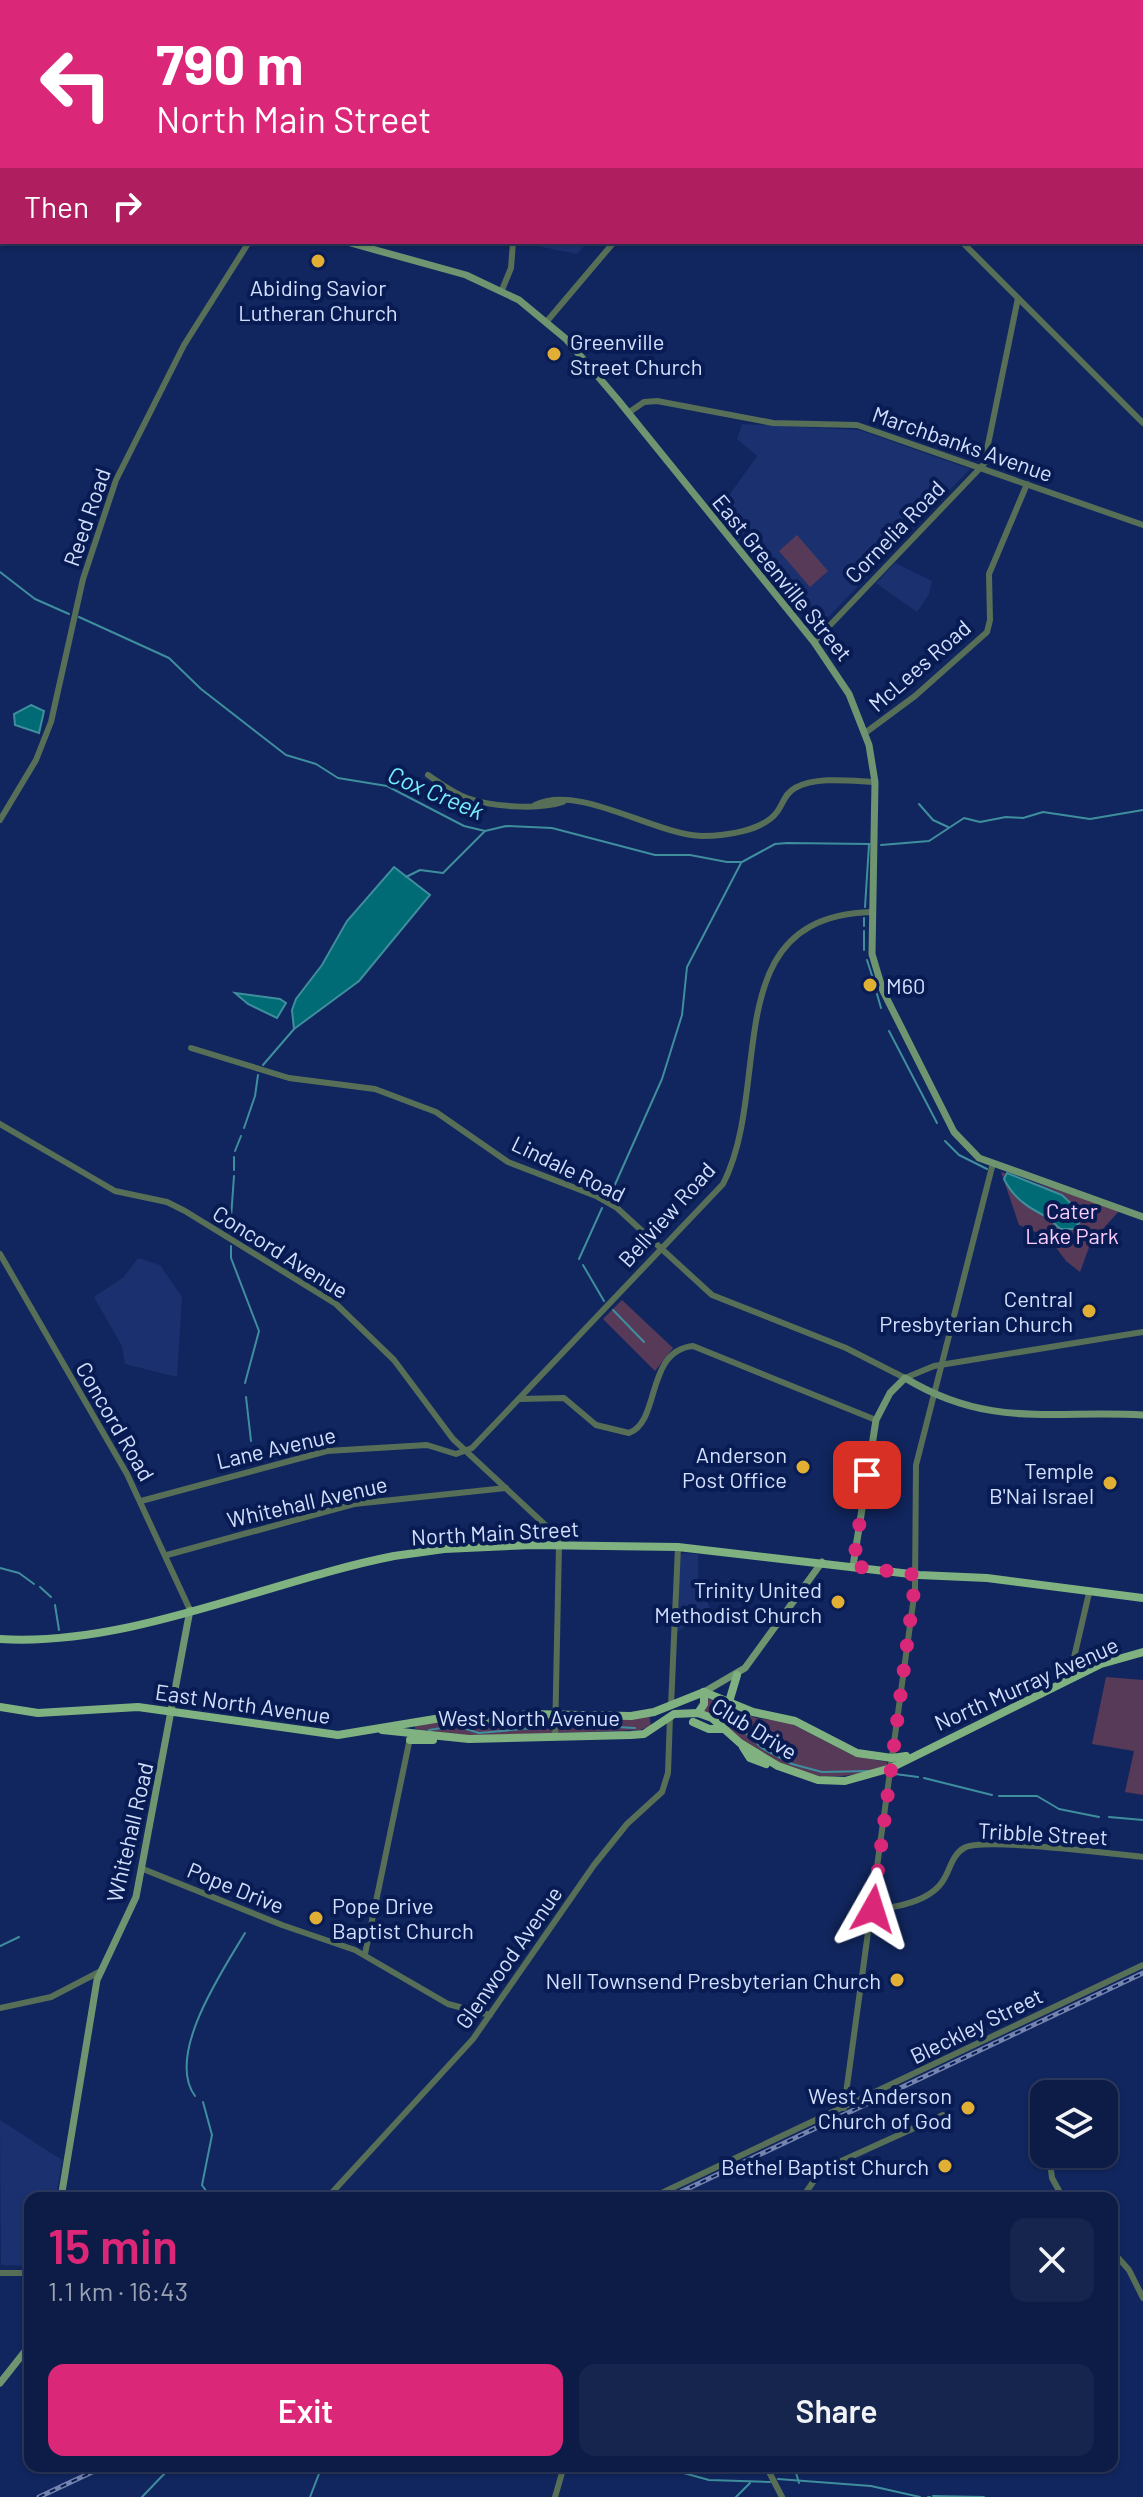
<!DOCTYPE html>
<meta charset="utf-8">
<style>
body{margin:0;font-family:Barlow,sans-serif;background:#16254d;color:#f1f3f6;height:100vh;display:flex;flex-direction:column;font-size:30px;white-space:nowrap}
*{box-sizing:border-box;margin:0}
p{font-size:26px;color:#9aa1b3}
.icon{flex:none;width:44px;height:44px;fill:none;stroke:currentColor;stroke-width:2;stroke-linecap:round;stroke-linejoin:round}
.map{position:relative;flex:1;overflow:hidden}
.drawer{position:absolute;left:24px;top:2192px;width:1094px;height:280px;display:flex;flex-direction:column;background:#0d1c46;border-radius:16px;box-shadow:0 2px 6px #0004,0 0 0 2px #2d3a5f}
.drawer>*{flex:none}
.banner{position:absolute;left:0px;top:0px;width:1144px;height:244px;box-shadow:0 2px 6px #0004,0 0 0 2px #2d3a5f;background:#db2777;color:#fff;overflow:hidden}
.fabs{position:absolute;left:1030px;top:2080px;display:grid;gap:16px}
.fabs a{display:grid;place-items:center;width:88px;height:88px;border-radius:16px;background:#0d1c46;box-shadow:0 2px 6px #0004,0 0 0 2px #2d3a5f;font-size:40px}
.pin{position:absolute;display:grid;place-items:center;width:68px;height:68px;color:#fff;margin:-34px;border-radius:16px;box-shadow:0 4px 12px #0006}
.me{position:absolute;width:88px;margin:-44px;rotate:6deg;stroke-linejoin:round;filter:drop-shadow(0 0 6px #0008)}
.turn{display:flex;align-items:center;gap:28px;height:168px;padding:0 24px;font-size:36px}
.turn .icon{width:104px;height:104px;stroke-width:2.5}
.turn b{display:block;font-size:56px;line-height:68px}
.then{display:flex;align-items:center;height:76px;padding:0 24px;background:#0003;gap:16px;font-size:30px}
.round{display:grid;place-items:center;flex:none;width:84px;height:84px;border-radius:16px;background:#16254d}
.head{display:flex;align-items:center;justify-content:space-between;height:136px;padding:0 24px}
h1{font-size:48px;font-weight:600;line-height:60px;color:#db2777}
.primary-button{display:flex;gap:16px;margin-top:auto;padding:16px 24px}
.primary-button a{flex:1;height:92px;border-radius:16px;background:#db2777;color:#fff;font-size:32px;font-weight:600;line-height:92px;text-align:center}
.primary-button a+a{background:#16254d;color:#f1f3f6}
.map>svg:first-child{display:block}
.built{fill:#1b316f}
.green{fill:#573a58}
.water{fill:#006b74;stroke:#3f8e9d;stroke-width:2}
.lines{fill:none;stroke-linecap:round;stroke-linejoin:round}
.stream{stroke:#3f8e9d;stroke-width:2}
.tertiary{stroke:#576f57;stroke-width:6}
.secondary{stroke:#6e956f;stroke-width:7}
.primary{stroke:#80b281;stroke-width:8}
.rail-casing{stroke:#7484af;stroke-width:5}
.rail{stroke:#081b53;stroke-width:2;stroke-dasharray:6;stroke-linecap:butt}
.route{stroke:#db2777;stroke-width:14;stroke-dasharray:0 25.2}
.poi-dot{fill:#e1af34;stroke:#081b53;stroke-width:3}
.labels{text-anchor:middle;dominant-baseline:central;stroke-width:8;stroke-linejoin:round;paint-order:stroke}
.poi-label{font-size:22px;fill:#d3e0fd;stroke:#081b53;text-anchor:end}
.street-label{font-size:22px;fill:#d3e0fd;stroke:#081b53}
.park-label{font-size:22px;fill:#facdfc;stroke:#081b53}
.water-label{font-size:24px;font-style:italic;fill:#79eefb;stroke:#081b53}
</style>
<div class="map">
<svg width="1143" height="2497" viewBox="0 0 1143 2497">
<rect width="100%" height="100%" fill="#11265e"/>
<g class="built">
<path d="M517,242H588L577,254Z"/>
<path d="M742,424L859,430L970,469L815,631L716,514L757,456L737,439Z"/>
<path d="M895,563L932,581L929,594L917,612L876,583Z"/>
<path d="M138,1258L160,1265L182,1297L177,1377L125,1364L122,1346L94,1297L124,1277Z"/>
<path d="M684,1553L698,1554V1599L707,1601L711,1611L677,1632L680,1555Z"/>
<path d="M0,2120L62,2160L56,2198H30V2266L1,2265Z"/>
</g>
<g class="green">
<path d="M797,535L828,571L810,587L779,551Z"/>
<path d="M1001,1172L1120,1210L1091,1242L1080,1272L1066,1261L1049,1238L1019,1225Z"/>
<path d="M622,1300L673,1348L655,1371L603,1319Z"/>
<path d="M1106,1677L1143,1680V1795L1125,1792L1134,1751L1092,1744Z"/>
<path d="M707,1698L756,1718L788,1722L854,1756L887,1762L888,1766C844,1780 809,1782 767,1759C744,1745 726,1723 701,1711Z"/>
<path d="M649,1714L651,1726L640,1730L467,1736L415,1729V1725L434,1721Z"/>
</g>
<g class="water">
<path d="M31,705L44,711L39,733L15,725L14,714Z"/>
<path d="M394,867L430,895L359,981L294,1029L292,1010L296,999L322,965L347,921Z"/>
<path d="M235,993L280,999L286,1003L277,1018L248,1004Z"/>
<path d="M1007,1173L1062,1195L1080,1212L1079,1223L1073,1229H1061C1055,1226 1053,1220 1047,1217C1029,1208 1014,1199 1004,1179Z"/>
</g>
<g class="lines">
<g class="stream">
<path d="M1045,0L1047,2"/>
<path d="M1065,2L1066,0"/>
<path d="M1142,99L1143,100"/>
<path d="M1142,205H1143"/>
<path d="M652,242L663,245L695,242"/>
<path d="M0,572L35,599L69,614"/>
<path d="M79,617L169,658L201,689L286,755L316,764L338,778L387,786L464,826L485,831L506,826L552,828L655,855H690L727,862H742L775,844L787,843L870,844"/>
<path d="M919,804L933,820L948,827"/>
<path d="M881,845L929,841L964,818L980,822L1006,817L1023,818L1043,812L1090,819L1143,810"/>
<path d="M406,877L420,870L443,873L485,831"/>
<path d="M865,907L869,845"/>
<path d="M864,926V918"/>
<path d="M864,931V950"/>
<path d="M867,960L876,988"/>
<path d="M877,994L881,1008"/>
<path d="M889,1031L937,1123"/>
<path d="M263,1065L294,1029"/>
<path d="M244,1128L255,1096L258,1075"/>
<path d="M945,1141L959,1155L987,1169"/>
<path d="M235,1151L241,1136"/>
<path d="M234,1170V1157"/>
<path d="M609,1198L662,1079L682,1015L687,967L741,863"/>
<path d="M230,1232L234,1176"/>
<path d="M231,1246V1258L259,1331L245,1383"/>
<path d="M579,1259L602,1208"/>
<path d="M583,1265L604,1301"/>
<path d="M613,1310L644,1342"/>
<path d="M246,1397L251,1441"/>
<path d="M0,1568L19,1573L34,1584"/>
<path d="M40,1587L51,1597"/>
<path d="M55,1605L59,1630"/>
<path d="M711,1711L729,1718L762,1748L792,1764L822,1772L869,1771"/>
<path d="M564,1724L635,1728"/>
<path d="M457,1726L479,1733L544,1727"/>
<path d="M429,1730L454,1726"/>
<path d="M895,1774L918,1777"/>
<path d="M924,1778L992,1795"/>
<path d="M999,1796H1037L1059,1809L1099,1817"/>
<path d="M1109,1817L1143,1820"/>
<path d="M0,1946L19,1937"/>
<path d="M195,2096C165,2055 223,1970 245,1933"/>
<path d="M203,2102L212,2135L202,2185L211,2198"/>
<path d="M627,2466L673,2470L709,2480L770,2482"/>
<path d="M794,2466L799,2483"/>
<path d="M778,2479L871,2486L920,2497"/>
<path d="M933,2496L984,2497"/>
<path d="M142,2497L166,2472L177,2466"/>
<path d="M310,2497L322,2466"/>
<path d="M736,2497L750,2483"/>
<path d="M928,2497H930"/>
</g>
<g class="tertiary">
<path d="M434,0L435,2"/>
<path d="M721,0L723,2"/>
<path d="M397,2L399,0"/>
<path d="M810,2L811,0"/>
<path d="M962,242L1143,423"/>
<path d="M502,290L511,268L513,242"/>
<path d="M548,320L614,242"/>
<path d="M628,413L644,402L657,401L773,423L857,425L1143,525"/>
<path d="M814,642L984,464L1018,298"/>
<path d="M865,733L915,696L987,632L990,620L989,574L1027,484"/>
<path d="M428,775C440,783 453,793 467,798C491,807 539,810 563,802"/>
<path d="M535,805C578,783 655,835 702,836C725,836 763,831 777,812C783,804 785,793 795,788C817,776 851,781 875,782"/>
<path d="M0,820L36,760L51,722L83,579L116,480L184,345L249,242"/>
<path d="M191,1048L289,1078L375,1089L436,1112L508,1162L596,1196L617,1208L712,1295L846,1348L905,1378L934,1366L1143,1332"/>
<path d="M0,1124L115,1191L167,1202L185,1211L336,1304L394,1360L453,1439L556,1535L559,1545L555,1737"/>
<path d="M0,1254L127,1474L190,1610"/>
<path d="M519,1399L564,1398L596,1425L629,1433C661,1421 645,1351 693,1346L876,1420"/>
<path d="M141,1501L327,1451L427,1445L456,1454L472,1448L723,1184C774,1084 715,916 872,912"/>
<path d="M167,1555L354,1504L506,1488"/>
<path d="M1069,1679L1089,1593"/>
<path d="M671,1706L678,1547"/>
<path d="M143,1869L282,1925L355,1950L448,2004L490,2015"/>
<path d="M873,1909C896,1908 932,1901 944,1879C950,1869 953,1854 964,1848C984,1837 1113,1854 1143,1857"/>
<path d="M365,1954L410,1738"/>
<path d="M0,2008L51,1997L101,1971"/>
<path d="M1084,2094L1087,2088"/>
<path d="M844,2108L915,1589L916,1465L993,1163"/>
<path d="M1049,2154L1052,2178L1063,2198"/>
<path d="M327,2198L473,2039L594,1865L627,1824L662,1792L668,1773L670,1716"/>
<path d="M651,2198L1143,1965"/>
<path d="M802,2198L820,2172L828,2167L943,2115"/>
<path d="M1112,2251L1129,2270L1143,2298"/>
<path d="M0,2273H30"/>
<path d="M766,2466L782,2497"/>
<path d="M555,2497L564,2466"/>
</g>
<g class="secondary">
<path d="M0,77L2,79"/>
<path d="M347,242L466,275L519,300L566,339L618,400L814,642L849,694L869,745L875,782L872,954L883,991L954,1132L979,1158L1143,1217"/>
<path d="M853,1566L876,1420L890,1393L905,1378C989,1429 1052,1410 1143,1415"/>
<path d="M704,1692L745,1668L822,1562"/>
<path d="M61,2198L97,1980L136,1897L190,1610"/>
<path d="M0,2383L30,2345"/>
</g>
<g class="primary">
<path d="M0,1639C130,1647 267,1581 394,1556L444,1549L532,1545L678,1547L919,1575L987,1578L1143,1598"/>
<path d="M704,1692L753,1712L795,1721L857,1753L892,1758L906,1756"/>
<path d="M729,1702L737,1675"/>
<path d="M0,1707L38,1713L138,1707L338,1735L441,1718L486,1720L529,1714L631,1716L654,1712L704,1692"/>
<path d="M698,1713L704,1704V1692"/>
<path d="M693,1722L709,1729H725"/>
<path d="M382,1730L469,1739L631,1735L644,1734L674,1714L698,1713L712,1718L740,1743L778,1766L818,1780L845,1781L891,1768L1101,1664L1143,1652"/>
<path d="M410,1740H433"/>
<path d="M743,1747L750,1758L766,1764"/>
</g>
<defs>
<g id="rail">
<path d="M668,2198L1143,1973"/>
<path d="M39,2497L105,2466"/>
</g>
</defs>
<use href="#rail" class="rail-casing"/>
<use href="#rail" class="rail"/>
</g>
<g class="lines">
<path class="route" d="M867,1475L853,1566L916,1575L873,1909"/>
</g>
<g class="poi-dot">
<circle cx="318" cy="261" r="8"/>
<circle cx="554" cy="354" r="8"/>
<circle cx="870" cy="985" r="8"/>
<circle cx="1089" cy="1311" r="8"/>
<circle cx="803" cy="1467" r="8"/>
<circle cx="1110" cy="1483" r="8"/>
<circle cx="838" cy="1602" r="8"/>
<circle cx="316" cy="1918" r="8"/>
<circle cx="897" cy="1980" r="8"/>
<circle cx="968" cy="2108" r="8"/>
<circle cx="945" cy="2166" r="8"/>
</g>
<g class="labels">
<g class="poi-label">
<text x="318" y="287" text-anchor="middle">Abiding Savior<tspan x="318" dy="25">Lutheran Church</tspan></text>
<text x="570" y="341" text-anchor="start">Greenville<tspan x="570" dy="25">Street Church</tspan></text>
<text x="886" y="985" text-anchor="start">M60</text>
<text x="1073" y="1298">Central<tspan x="1073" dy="25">Presbyterian Church</tspan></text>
<text x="787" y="1454">Anderson<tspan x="787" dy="25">Post Office</tspan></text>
<text x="1094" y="1470">Temple<tspan x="1094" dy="25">B'Nai Israel</tspan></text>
<text x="822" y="1589">Trinity United<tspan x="822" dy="25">Methodist Church</tspan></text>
<text x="332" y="1905" text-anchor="start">Pope Drive<tspan x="332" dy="25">Baptist Church</tspan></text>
<text x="881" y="1980">Nell Townsend Presbyterian Church</text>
<text x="952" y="2095">West Anderson<tspan x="952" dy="25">Church of God</tspan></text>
<text x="929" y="2166">Bethel Baptist Church</text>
</g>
<g class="street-label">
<text transform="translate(963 443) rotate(19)">Marchbanks Avenue</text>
<text transform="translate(86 517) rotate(-71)">Reed Road</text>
<text transform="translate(894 531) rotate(-46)">Cornelia Road</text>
<text transform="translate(783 577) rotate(51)">East Greenville Street</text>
<text transform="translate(919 665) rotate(-41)">McLees Road</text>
<text transform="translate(569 1168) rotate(26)">Lindale Road</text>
<text transform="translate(666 1214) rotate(-48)">Bellview Road</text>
<text transform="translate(281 1251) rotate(32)">Concord Avenue</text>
<text transform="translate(116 1421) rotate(60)">Concord Road</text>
<text transform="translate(276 1447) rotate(-13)">Lane Avenue</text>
<text transform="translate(307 1501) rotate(-13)">Whitehall Avenue</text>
<text transform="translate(495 1532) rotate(-3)">North Main Street</text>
<text transform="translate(1026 1683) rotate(-24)">North Murray Avenue</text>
<text transform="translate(243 1703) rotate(8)">East North Avenue</text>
<text x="529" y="1717">West North Avenue</text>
<text transform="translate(755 1728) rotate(32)">Club Drive</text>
<text transform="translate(129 1832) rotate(-77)">Whitehall Road</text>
<text transform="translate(1043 1833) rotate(3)">Tribble Street</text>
<text transform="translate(236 1887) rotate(22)">Pope Drive</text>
<text transform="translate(508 1957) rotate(-55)">Glenwood Avenue</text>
<text transform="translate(976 2025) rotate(-26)">Bleckley Street</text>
</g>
<g class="park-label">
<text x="1072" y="1210">Cater<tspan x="1072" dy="25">Lake Park</tspan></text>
</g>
<g class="water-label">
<text transform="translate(436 792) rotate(23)">Cox Creek</text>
</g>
</g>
</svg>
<div class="fabs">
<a><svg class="icon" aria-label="layers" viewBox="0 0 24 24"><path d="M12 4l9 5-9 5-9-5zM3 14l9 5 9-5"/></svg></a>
</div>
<div class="pin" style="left:867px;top:1475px;background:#d93025"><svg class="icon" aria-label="arrive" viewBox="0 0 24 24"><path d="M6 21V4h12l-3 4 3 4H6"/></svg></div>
<svg class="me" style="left:873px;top:1909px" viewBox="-20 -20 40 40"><path d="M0-17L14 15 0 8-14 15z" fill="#db2777" stroke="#fff" stroke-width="4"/></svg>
<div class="banner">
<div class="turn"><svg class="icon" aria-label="left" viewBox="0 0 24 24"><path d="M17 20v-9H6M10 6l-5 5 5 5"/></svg><div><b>790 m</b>North Main Street</div></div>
<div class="then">Then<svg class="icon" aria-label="right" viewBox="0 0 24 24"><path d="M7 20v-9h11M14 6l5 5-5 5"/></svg></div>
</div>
<section class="drawer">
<div class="head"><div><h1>15 min</h1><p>1.1 km · 16:43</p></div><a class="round"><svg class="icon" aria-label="close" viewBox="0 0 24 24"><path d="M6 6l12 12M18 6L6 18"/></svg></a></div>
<div class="primary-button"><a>Exit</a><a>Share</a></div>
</section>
</div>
